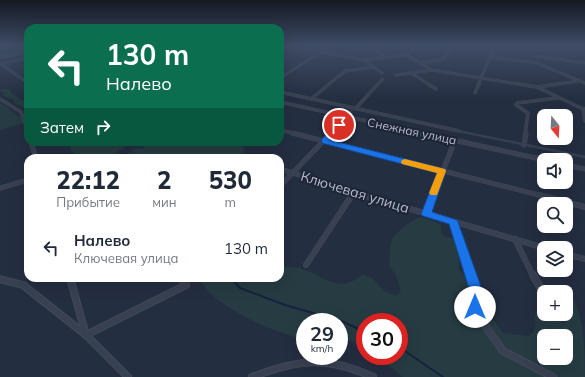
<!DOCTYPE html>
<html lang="ru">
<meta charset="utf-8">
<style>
body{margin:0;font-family:Mulish,sans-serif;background:#f6f6f7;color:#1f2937;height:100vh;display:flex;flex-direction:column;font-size:15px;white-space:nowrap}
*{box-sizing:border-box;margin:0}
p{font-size:13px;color:#747a83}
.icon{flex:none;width:22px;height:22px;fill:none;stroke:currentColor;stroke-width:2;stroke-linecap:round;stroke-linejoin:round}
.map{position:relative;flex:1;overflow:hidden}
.side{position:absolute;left:24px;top:154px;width:260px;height:128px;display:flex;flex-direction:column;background:#fff;border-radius:12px;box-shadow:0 4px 16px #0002}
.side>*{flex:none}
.guide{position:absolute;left:24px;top:24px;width:260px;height:122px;border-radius:12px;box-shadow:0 4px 16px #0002;background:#0b6e4f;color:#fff;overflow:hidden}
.needle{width:26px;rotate:162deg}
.fabs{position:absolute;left:537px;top:109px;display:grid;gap:8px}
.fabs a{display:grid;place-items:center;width:36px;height:36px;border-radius:8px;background:#fff;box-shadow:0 4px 16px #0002;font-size:20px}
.speed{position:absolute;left:296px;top:313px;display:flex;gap:8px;font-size:20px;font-weight:700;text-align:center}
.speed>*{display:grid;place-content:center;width:52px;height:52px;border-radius:50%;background:#fff;box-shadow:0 4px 16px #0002;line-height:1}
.speed small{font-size:10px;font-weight:400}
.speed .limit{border:6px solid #d22;background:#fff;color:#111}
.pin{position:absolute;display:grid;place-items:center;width:34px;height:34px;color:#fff;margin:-17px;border:2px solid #fff;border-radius:50%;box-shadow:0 1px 4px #0007}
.me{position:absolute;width:44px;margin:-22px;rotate:0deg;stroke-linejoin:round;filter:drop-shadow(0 0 3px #0008)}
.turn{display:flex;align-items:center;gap:14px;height:84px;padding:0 16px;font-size:18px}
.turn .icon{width:52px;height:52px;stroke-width:2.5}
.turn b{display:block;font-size:28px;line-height:34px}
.then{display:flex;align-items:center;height:38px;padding:0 16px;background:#0003;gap:8px;font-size:15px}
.eta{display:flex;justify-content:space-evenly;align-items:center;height:68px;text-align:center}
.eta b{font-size:24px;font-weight:800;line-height:28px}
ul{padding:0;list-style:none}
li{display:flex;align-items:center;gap:12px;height:52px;padding:0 16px}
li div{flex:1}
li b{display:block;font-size:15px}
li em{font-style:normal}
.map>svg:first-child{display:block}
.green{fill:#263c42;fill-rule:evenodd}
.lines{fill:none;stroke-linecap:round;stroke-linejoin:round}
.stream{stroke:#162340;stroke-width:2}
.minor-far4-casing{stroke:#42495a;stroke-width:3}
.minor-far3-casing{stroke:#42495a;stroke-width:3.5}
.minor-far2-casing{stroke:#42495a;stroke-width:5}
.minor-far1-casing{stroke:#42495a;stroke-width:6}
.minor-casing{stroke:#42495a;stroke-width:8}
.tertiary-casing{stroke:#42495a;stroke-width:0.5}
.minor-far4{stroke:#384051;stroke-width:2.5}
.minor-far3{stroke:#384051;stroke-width:3}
.minor-far2{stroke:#384051;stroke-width:4}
.minor-far1{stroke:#384051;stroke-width:5}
.minor{stroke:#384051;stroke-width:6}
.tertiary{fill:#384051;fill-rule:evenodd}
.route{fill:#1a73e8;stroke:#114b97}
.slow{fill:#f59e0b}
.labels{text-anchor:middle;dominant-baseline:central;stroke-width:4;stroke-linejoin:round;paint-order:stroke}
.far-street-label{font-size:12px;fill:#b5bbcb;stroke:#1d2536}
.street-label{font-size:14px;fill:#b5bbcb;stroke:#1d2536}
</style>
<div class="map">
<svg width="585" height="377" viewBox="0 0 585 377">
<rect width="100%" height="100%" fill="#242e41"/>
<g class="green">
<path d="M0,46H28V53L0,60Z"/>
<path d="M1,89H9C12,94 22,102 28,103V109L16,104L13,99L2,96L4,93L0,92Z"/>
<path d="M0,102L19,116L28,119V122L0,130Z"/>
<path d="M70,142H124L126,146L116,153L119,155C125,154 129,155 133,149H144L143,146L145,142H242L244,153L241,158H80L71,150Z"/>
<path d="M421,217L436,222L441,226V233L445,237L455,239L459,247V270L469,280L484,315L493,319L503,333L529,336C536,330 537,326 534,317L537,314L565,323L568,317L566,297L568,295C585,307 585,356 585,377H403L377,356H399V322H365V348L339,335V322H305V341C292,335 277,332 264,326C245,317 207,299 200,278H280V267C286,267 293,267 299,268C321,273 340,297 362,274L372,278L385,291L395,296L401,291L396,275L389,266C390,258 389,248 392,240C394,233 413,219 421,217ZM544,336H566V358H544Z"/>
</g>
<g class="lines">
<g class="stream">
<path d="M231,278L240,288L285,305L344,322L365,332"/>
<path d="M399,347L443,377"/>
</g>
<defs>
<g id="minor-far4">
<path d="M377,46L373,49L386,57"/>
<path d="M460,46L493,50"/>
<path d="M507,46L536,50L573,46"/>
<path d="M0,49L13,46"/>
<path d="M320,52L364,60L407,55"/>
<path d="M407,55L432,70L524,85"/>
<path d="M407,55L415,46"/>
<path d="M536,56L585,63"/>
<path d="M489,57L537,63L585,83"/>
<path d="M0,58L28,52"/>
<path d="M364,60L382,73"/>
<path d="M419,63L442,60L453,46"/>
<path d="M1,64L28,83"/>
<path d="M411,73L430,85"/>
<path d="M396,75L432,70"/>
<path d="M280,78L330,46"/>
<path d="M328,85L345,71L374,67"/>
<path d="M377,85L383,79"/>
<path d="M478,85L495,46"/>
<path d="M551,85L578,81"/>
</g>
<g id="minor-far3">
<path d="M428,84L436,89"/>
<path d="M518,84L537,87"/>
<path d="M558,84L537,87L583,109"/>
<path d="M280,92L459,131"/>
<path d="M475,93L479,84"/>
<path d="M0,99L21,112L28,132"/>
<path d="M311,99L329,84"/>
<path d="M280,102L426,134"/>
<path d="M355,109L378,84"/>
<path d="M585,109H583L585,121"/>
<path d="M280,130L296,134"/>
<path d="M330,134L351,112"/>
<path d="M525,134L528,113L516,105L517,103L558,98"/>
</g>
<g id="minor-far2">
<path d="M292,133L543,196"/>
<path d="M421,133L545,160"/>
<path d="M31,142L36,158"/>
<path d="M524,145L526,133"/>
<path d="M566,165L585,169"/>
<path d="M280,169L366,196"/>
<path d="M280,186L331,133"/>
<path d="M0,188L28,180"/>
<path d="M352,196L354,193"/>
<path d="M433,196L455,140"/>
</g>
<g id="minor-far1">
<path d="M362,195L545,248"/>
<path d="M539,195L585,207"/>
<path d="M426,214L433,195"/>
<path d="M453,222L471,276"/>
<path d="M515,239L533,276"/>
<path d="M566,254L585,259"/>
<path d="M306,265L352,195"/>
</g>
<g id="minor">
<path d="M470,275L478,298L475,307L479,317L503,351L553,377"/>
<path d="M533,275L543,292"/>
<path d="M70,278L86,335L186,285L181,278"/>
<path d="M0,279L23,285L86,335L128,377"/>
<path d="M252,377C298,359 327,356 373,377"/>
</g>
<g id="tertiary">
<path d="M28,57V59L0,65V63Z"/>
<path d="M457,130L585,156V158L459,132L457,131Z"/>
</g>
</defs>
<use href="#minor-far4" class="minor-far4-casing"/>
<use href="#minor-far3" class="minor-far3-casing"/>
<use href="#minor-far2" class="minor-far2-casing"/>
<use href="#minor-far1" class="minor-far1-casing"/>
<use href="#minor" class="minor-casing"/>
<use href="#tertiary" class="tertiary-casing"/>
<use href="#minor-far4" class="minor-far4"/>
<use href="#minor-far3" class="minor-far3"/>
<use href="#minor-far2" class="minor-far2"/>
<use href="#minor-far1" class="minor-far1"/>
<use href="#minor" class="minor"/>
<use href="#tertiary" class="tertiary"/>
</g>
<linearGradient id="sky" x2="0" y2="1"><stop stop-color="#141924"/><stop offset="0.46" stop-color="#3f4c65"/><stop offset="1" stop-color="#3f4c65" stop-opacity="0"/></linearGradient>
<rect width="585" height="99" fill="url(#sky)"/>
<path class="route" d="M337,123H342L343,125L330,140L445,169L446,171L432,212L457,220L458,222L485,298L480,311L475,313L471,311L469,307L472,298L449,224L423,216L421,214L437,173L322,143V139Z"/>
<path class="slow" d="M405,159L445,169L446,171L437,195H431L429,193L437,173L402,164L401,162L402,160Z"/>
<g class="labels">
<g class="far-street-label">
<text transform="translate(412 131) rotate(12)">Снежная улица</text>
</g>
<g class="street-label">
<text transform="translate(355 192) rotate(17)">Ключевая улица</text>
</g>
</g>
</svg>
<div class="fabs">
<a><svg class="needle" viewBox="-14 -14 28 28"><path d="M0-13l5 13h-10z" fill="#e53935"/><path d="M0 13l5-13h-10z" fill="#747a83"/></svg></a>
<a><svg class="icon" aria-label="sound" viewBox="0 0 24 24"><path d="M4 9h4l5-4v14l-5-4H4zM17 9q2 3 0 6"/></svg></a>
<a><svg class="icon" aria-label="search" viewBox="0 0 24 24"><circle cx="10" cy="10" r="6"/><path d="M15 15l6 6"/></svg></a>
<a><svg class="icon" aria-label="layers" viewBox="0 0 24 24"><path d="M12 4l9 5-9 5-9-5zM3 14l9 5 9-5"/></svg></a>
<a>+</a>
<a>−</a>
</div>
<div class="speed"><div>29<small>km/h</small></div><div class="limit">30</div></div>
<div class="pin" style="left:339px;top:125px;background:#d93025"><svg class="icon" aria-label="arrive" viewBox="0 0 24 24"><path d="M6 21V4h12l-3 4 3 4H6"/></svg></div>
<svg class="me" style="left:475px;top:307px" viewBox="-20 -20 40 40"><circle r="19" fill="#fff"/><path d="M0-13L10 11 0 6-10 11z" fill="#1a73e8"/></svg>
<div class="guide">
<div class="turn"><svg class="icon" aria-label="left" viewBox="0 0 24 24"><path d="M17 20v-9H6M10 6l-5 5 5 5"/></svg><div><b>130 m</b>Налево</div></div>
<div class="then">Затем<svg class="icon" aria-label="right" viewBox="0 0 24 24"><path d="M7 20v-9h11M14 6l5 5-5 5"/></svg></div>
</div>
<section class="side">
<div class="eta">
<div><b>22:12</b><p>Прибытие</p></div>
<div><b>2</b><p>мин</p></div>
<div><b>530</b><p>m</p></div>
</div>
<ul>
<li><svg class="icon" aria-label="left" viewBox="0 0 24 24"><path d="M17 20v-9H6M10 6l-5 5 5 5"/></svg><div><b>Налево</b><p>Ключевая улица</p></div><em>130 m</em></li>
</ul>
</section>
</div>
